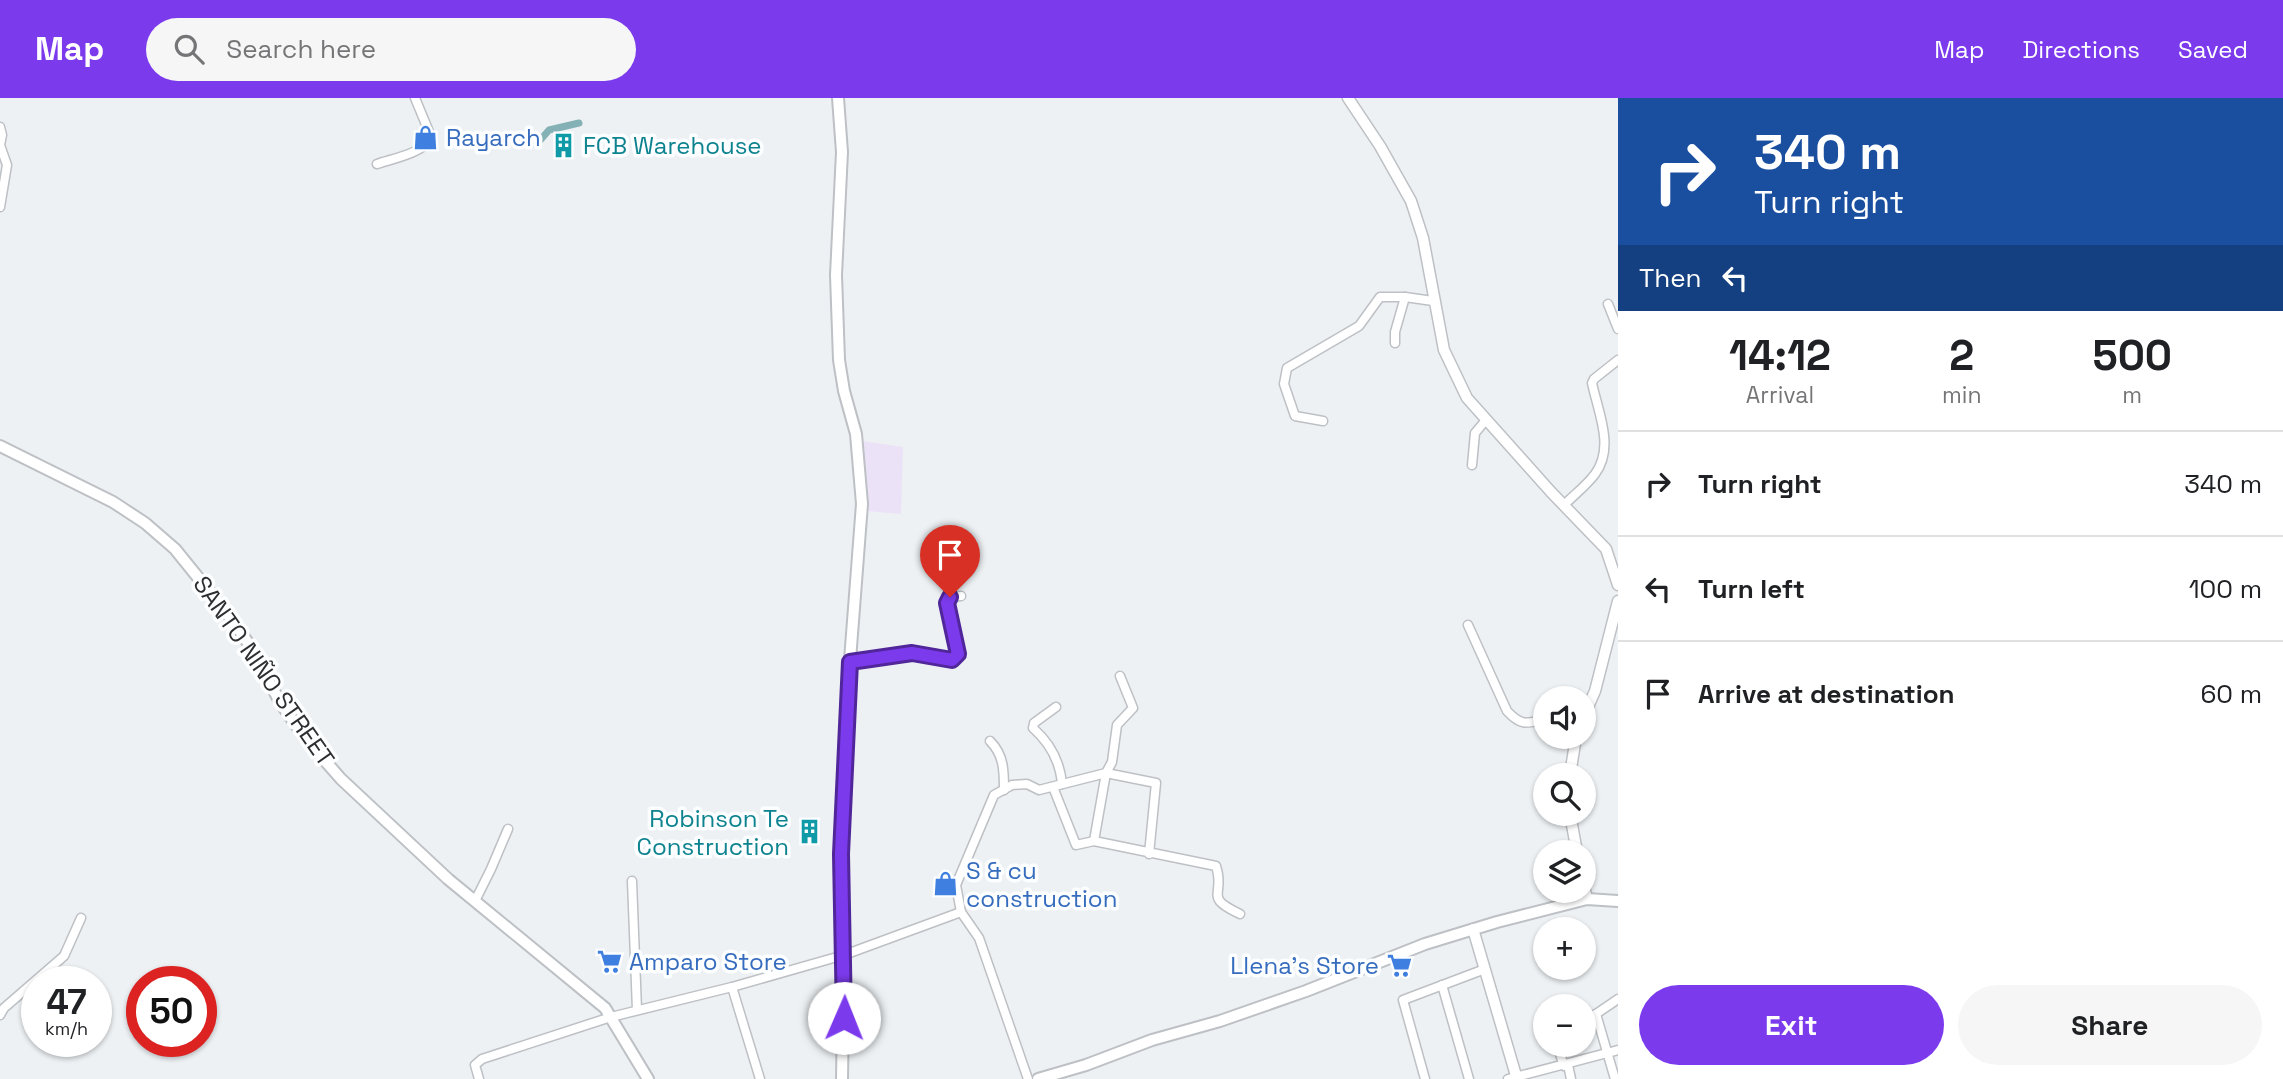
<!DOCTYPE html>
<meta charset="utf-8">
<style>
body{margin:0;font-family:"Space Grotesk",sans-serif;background:#f6f6f6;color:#202124;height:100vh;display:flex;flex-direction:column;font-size:26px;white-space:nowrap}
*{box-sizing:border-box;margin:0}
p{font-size:23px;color:#757577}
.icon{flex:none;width:38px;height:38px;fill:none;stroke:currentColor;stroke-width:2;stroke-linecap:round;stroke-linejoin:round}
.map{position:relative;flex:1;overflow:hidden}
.sheet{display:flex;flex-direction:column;background:#fff;width:665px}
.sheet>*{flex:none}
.hud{background:#1a4fa0;color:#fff;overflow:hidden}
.fabs{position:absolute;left:1533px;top:588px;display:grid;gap:14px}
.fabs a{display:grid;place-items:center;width:63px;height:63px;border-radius:50%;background:#fff;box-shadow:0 2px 5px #0004;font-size:35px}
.speed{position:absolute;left:21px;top:868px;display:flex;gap:14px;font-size:35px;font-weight:700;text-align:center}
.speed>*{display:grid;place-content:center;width:91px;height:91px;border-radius:50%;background:#fff;box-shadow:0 2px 5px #0004;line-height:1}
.speed small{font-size:18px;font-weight:400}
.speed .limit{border:10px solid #d22;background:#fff;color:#111}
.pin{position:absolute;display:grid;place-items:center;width:60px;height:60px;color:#fff;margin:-72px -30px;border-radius:50% 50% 50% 0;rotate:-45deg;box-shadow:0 0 7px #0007}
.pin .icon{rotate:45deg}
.me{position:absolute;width:77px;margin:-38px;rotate:1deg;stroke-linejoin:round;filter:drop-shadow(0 0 5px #0008)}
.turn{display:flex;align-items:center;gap:24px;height:147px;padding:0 21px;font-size:32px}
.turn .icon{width:91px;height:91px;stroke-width:2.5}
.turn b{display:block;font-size:49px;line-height:60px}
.then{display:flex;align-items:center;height:66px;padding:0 21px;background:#0003;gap:14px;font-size:26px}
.eta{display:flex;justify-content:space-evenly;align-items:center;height:119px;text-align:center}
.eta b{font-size:42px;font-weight:700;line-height:49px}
.action{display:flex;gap:14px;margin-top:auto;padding:14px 21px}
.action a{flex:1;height:80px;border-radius:42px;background:#7c3aed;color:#fff;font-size:28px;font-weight:700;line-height:80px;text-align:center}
.action a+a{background:#f6f6f6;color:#202124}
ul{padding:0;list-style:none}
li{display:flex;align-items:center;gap:21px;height:105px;padding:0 21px;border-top:2px solid #e0e0e0}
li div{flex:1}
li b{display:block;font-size:26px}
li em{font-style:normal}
header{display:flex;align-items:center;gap:42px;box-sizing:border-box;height:98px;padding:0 35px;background:#7c3aed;color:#fff}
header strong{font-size:33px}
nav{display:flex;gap:38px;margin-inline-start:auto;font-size:24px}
.search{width:490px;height:63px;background:#f6f6f6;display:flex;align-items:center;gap:18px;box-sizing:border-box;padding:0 24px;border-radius:38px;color:#757577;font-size:26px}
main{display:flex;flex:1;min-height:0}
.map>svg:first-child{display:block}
.commercial{fill:#ebe2f7}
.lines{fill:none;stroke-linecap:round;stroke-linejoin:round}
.canal{stroke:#84b1b5;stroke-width:7}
.minor-casing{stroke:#bdc0c4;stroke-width:11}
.tertiary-casing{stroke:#bdc0c4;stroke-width:13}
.secondary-casing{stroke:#bdc0c4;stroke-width:14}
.minor{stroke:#fff;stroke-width:8}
.tertiary{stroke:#fff;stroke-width:10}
.secondary{stroke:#fff;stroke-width:10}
.route-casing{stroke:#51269a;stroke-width:18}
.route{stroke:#7c3aed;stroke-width:12}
.labels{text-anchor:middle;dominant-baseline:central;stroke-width:7;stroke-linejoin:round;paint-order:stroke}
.shop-label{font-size:24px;fill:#366cbe;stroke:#fcfeff;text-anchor:start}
.culture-label{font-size:24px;fill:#0d838f;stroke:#fcfeff;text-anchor:start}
.street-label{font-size:24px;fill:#2c2e2f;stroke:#fcfeff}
</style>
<header>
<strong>Map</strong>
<div class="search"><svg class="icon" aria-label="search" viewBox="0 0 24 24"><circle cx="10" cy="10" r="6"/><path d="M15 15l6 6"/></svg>Search here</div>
<nav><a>Map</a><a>Directions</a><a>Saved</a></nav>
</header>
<main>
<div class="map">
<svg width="1618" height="981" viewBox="0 0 1618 981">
<rect width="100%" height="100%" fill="#edf1f4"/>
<path class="commercial" d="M862,343L903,349L901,416L867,413Z"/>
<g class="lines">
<path class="canal" d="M536,47L549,32L579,25"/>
<defs>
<g id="minor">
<path d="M0,29L2,37L0,47L7,67L0,109"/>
<path d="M377,66C395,60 419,56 432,41L415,0"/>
<path d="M1608,206L1618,231"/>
<path d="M1395,245V234L1405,199"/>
<path d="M1323,323L1295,318L1284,286L1287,270L1359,228L1380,199H1405L1433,203"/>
<path d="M1472,367L1475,335L1486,322"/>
<path d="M1564,407C1574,397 1587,387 1595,376C1615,349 1598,314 1592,285L1594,281L1618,262"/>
<path d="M1468,527L1507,613C1521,628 1526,626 1545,621"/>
<path d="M850,564L912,556L952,562L958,556L947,505L950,499L961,498"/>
<path d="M1056,609L1034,625L1033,630C1050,645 1060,663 1062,686"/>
<path d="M990,643C1004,657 1004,673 1004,692"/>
<path d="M1053,689L1076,747L1094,743"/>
<path d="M1149,756L1156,685L1106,675L1094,743L1216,768C1226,798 1202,798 1240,816"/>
<path d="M632,783L637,912"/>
<path d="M475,803L491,771L508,731"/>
<path d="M1442,887L1469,981"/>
<path d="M732,889L760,981"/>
<path d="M0,917L4,910L64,858L81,820"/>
<path d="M1584,921L1596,916"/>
<path d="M1557,947L1564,968"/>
<path d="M1568,967L1571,981"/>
<path d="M479,981L475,967L482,961L611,919L732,889L844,857L961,814"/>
<path d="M1028,981L979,840L961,814L956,787L994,697L1012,687L1027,686L1039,692L1106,675L1112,664L1117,627L1133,610L1120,578"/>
<path d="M1425,981L1403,902L1485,871"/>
<path d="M1508,981L1618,952"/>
<path d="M1615,981L1596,916L1618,901"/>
</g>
<g id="tertiary">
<path d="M1348,0L1380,48L1411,103L1423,140L1444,252L1467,300L1551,394L1606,451L1618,487"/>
<path d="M1584,618L1595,593L1618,503"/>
<path d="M1570,677L1576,639"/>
<path d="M1570,716L1577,754"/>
<path d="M1584,788L1587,801"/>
<path d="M1473,831L1517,981"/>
</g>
<g id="secondary">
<path d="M838,0L842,54L836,177L839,262L844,293L856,336L862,406L847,601L842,705L841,756L844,857L842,981"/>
<path d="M0,348L113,404L145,425L175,451L234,524L250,548L280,604L305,640L341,681L448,781L605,910L648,981"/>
<path d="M1038,981L1086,967L1152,942L1220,923L1306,893L1425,846L1497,824L1587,801L1618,803"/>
</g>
</defs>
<use href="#minor" class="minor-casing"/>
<use href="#tertiary" class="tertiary-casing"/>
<use href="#secondary" class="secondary-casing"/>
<use href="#minor" class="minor"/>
<use href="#tertiary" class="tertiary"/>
<use href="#secondary" class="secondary"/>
</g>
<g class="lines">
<defs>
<path id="route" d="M844,920L841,756L850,564L912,555L952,562L958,556L947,505L950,499"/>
</defs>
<use href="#route" class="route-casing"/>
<use href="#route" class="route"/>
</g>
<defs>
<symbol id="shop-bare" viewBox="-9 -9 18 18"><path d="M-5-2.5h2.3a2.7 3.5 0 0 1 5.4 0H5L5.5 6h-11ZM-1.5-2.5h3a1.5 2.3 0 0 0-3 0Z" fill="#3f7fe0" stroke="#fcfeff" stroke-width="2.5" paint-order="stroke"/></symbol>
<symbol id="building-bare" viewBox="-9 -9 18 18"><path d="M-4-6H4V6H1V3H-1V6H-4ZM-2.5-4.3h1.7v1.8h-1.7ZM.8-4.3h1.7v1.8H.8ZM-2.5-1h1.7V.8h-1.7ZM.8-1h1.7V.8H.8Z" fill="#0f9aa8" stroke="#fcfeff" stroke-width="2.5" paint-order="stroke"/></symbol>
<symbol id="supermarket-bare" viewBox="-9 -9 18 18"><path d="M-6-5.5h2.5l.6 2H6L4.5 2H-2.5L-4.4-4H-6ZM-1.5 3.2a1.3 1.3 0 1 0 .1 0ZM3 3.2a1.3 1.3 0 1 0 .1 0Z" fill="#3f7fe0" stroke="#fcfeff" stroke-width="2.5" paint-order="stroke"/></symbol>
</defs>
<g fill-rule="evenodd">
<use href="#shop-bare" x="408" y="22" width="35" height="35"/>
<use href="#building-bare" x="546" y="30" width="35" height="35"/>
<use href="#building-bare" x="792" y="716" width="35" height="35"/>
<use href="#shop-bare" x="928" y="768" width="35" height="35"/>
<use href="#supermarket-bare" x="592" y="846" width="35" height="35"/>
<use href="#supermarket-bare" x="1382" y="850" width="35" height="35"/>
</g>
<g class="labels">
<g class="shop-label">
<text x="446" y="39">Rayarch</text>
<text x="966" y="772">S &amp; cu<tspan x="966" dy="28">construction</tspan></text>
<text x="629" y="863">Amparo Store</text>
<text x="1379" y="867" text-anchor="end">Llena's Store</text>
</g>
<g class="culture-label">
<text x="583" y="47">FCB Warehouse</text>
<text x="789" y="720" text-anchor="end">Robinson Te<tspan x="789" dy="28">Construction</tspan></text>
</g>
<g class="street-label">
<text transform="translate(264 573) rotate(55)">SANTO NIÑO STREET</text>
</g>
</g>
</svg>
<div class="fabs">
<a><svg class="icon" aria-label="sound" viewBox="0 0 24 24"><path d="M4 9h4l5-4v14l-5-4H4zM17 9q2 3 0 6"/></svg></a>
<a><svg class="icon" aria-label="search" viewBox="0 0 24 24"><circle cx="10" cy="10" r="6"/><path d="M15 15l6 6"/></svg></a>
<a><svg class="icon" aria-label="layers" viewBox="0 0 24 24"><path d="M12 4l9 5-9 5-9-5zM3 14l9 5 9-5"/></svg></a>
<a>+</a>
<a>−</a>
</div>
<div class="speed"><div>47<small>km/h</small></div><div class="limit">50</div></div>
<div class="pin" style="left:950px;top:499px;background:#d93025"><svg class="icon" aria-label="arrive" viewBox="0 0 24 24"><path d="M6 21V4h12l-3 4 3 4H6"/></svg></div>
<svg class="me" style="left:844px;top:920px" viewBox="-20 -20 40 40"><circle r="19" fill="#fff"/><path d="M0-13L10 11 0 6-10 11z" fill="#7c3aed"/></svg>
</div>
<section class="sheet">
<div class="hud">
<div class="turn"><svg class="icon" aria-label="right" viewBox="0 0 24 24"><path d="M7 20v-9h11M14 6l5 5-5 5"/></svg><div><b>340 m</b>Turn right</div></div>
<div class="then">Then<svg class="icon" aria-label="left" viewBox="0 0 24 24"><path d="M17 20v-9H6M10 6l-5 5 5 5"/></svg></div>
</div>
<div class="eta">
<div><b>14:12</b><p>Arrival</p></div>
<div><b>2</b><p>min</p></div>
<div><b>500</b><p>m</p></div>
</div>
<ul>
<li><svg class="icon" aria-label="right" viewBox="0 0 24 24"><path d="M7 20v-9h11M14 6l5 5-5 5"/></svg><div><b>Turn right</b></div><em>340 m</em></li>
<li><svg class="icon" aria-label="left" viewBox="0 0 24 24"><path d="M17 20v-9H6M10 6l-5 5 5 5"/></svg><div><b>Turn left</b></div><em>100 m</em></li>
<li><svg class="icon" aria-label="arrive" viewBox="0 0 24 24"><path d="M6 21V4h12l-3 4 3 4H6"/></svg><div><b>Arrive at destination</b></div><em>60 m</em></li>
</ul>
<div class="action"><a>Exit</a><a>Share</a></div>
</section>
</main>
